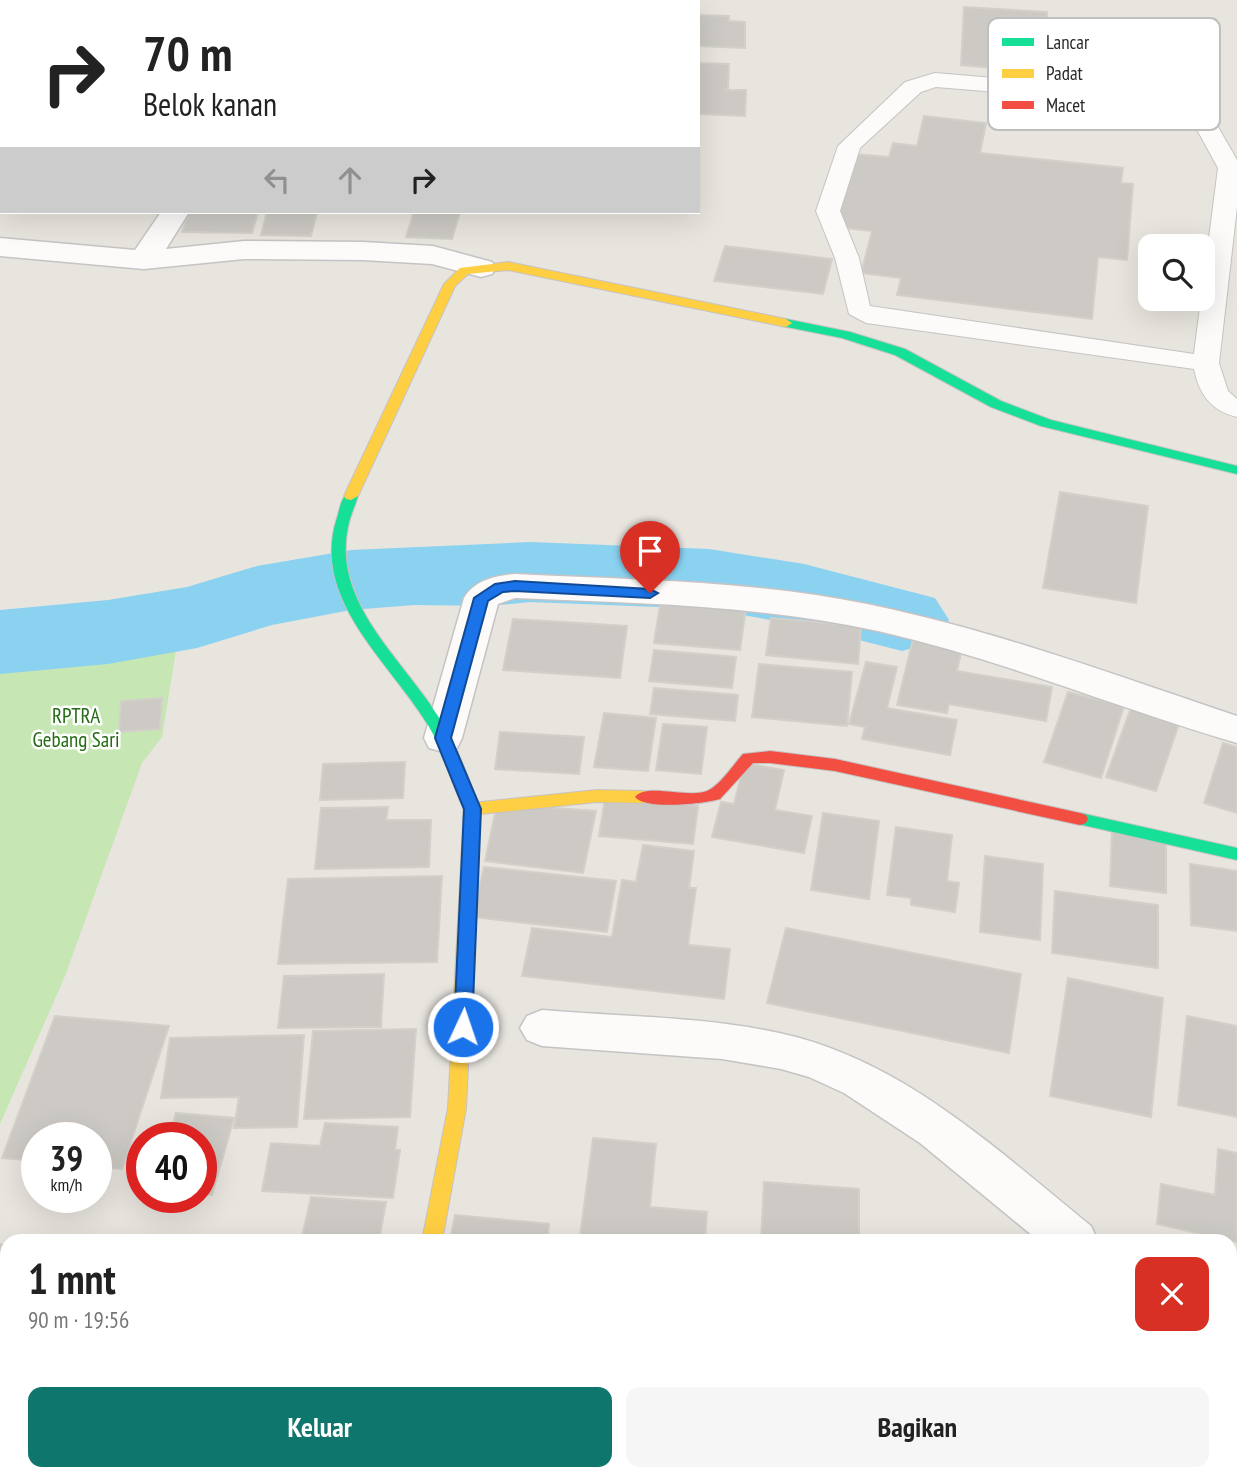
<!DOCTYPE html>
<html lang="id">
<meta charset="utf-8">
<style>
body{margin:0;font-family:"PT Sans Narrow",sans-serif;background:#f6f6f6;color:#222;height:100vh;display:flex;flex-direction:column;font-size:26px;white-space:nowrap}
*{box-sizing:border-box;margin:0}
p{font-size:23px;color:#767676}
.icon{flex:none;width:38px;height:38px;fill:none;stroke:currentColor;stroke-width:2;stroke-linecap:round;stroke-linejoin:round}
.map{position:relative;flex:1;overflow:hidden}
.drawer{position:absolute;left:0px;top:1234px;width:1237px;height:247px;display:flex;flex-direction:column;background:#fff;border-radius:21px 21px 0 0;box-shadow:0 7px 28px #0002}
.drawer>*{flex:none}
.hud{position:absolute;left:0px;top:0px;width:700px;height:214px;box-shadow:0 7px 28px #0002;background:#fff;color:#222;overflow:hidden}
.tools{position:absolute;left:1138px;top:234px;display:grid;gap:14px}
.tools a{display:grid;place-items:center;width:77px;height:77px;border-radius:14px;background:#fff;box-shadow:0 7px 28px #0002;font-size:35px}
.speed{position:absolute;left:21px;top:1122px;display:flex;gap:14px;font-size:35px;font-weight:700;text-align:center}
.speed>*{display:grid;place-content:center;width:91px;height:91px;border-radius:50%;background:#fff;box-shadow:0 7px 28px #0002;line-height:1}
.speed small{font-size:18px;font-weight:400}
.speed .limit{border:10px solid #d22;background:#fff;color:#111}
.pin{position:absolute;display:grid;place-items:center;width:60px;height:60px;color:#fff;margin:-72px -30px;border-radius:50% 50% 50% 0;rotate:-45deg;box-shadow:0 0 7px #0007}
.pin .icon{rotate:45deg}
.me{position:absolute;width:77px;margin:-38px;rotate:3deg;stroke-linejoin:round;filter:drop-shadow(0 0 5px #0008)}
.turn{display:flex;align-items:center;gap:24px;height:147px;padding:0 28px;font-size:32px}
.turn .icon{width:91px;height:91px;stroke-width:2.5}
.turn b{display:block;font-size:49px;line-height:60px}
.lanes{display:flex;align-items:center;height:66px;padding:0 28px;background:#0003;justify-content:center;gap:35px;direction:ltr}
.lanes .off{opacity:.35}
.round{display:grid;place-items:center;flex:none;width:74px;height:74px;border-radius:14px;background:#f6f6f6}
.head{display:flex;align-items:center;justify-content:space-between;height:119px;padding:0 28px}
h1{font-size:42px;font-weight:700;line-height:52px}
.button{display:flex;gap:14px;margin-top:auto;padding:14px 28px}
.button a{flex:1;height:80px;border-radius:14px;background:#0f766e;color:#fff;font-size:28px;font-weight:700;line-height:80px;text-align:center}
.button a+a{background:#f6f6f6;color:#222}
.map>svg:first-child{display:block}
.green{fill:#c6e6b4}
.lines{fill:none;stroke-linecap:round;stroke-linejoin:round}
.river{fill:#8bd2f0;fill-rule:evenodd}
.building{fill:#cdcac5;stroke:#d3d0ca;stroke-width:2}
.lane-casing{stroke:#c5c3c4;stroke-width:2}
.street-casing{stroke:#c5c3c4;stroke-width:3}
.fast-casing{stroke:#c5c3c4;stroke-width:2}
.slow-casing{stroke:#c5c3c4;stroke-width:2}
.jam-casing{stroke:#c5c3c4;stroke-width:2}
.lane{fill:#fcfbfa;fill-rule:evenodd}
.street{fill:#fcfbfa;fill-rule:evenodd}
.fast{fill:#16e098;fill-rule:evenodd}
.slow{fill:#ffcf43;fill-rule:evenodd}
.jam{fill:#f24e42;fill-rule:evenodd}
.route{fill:#1a73e8;stroke:#114b97;stroke-width:2}
.labels{text-anchor:middle;dominant-baseline:central;stroke-width:5;stroke-linejoin:round;paint-order:stroke}
.park-label{font-size:21px;fill:#236b14;stroke:#fff}
.key{fill:#fff;stroke:#bfbfbf;stroke-width:2}
.key-label{font-size:19px;fill:#292929}
</style>
<div class="map">
<svg width="1237" height="1480" viewBox="0 0 1237 1480">
<rect width="100%" height="100%" fill="#e8e4de"/>
<path class="green" d="M178,638L162,737L142,763L65,976L0,1124V657Z"/>
<g class="lines">
<path class="river" d="M530,542L709,549L804,564L935,598L949,620L935,642L902,651L804,626L709,609L530,602L489,606L414,605L351,610L272,625L197,648L108,664L0,674V610L108,600L187,587L257,566L351,550Z"/>
</g>
<g class="building">
<path d="M222,0H295L220,2Z"/>
<path d="M322,0H390L320,2Z"/>
<path d="M964,7L1047,12V37L1013,35V38L1053,41V73L961,65Z"/>
<path d="M698,15L729,16V21L745,22V48L698,46Z"/>
<path d="M698,63L729,64L728,88L724,90H746L745,116L698,114Z"/>
<path d="M924,116L986,123L980,153L1123,168L1121,183L1133,184L1127,260L1098,257L1092,319L897,295L901,278L861,273L872,231L835,227L855,154L889,157L893,143L917,146Z"/>
<path d="M189,212H258L252,233L182,232Z"/>
<path d="M267,212H317L311,236L261,235Z"/>
<path d="M414,212H460L452,239L406,237Z"/>
<path d="M725,246L832,259L823,294L714,281Z"/>
<path d="M1060,492L1148,506L1136,603L1043,588Z"/>
<path d="M661,599L746,607L740,650L654,643Z"/>
<path d="M771,618L861,626L858,664L766,655Z"/>
<path d="M513,619L627,626L620,678L503,670Z"/>
<path d="M913,639L962,648L957,671L1052,687L1046,721L949,704L947,713L897,705Z"/>
<path d="M654,650L736,657L732,688L649,681Z"/>
<path d="M866,662L897,667L887,708L957,720L950,755L862,739L865,727L849,724Z"/>
<path d="M759,664L852,672L847,726L752,717Z"/>
<path d="M654,688L738,695L735,721L650,714Z"/>
<path d="M1068,692L1124,706L1101,778L1044,762Z"/>
<path d="M162,698L160,729L119,732L121,701Z"/>
<path d="M1132,705L1181,718L1156,791L1106,777Z"/>
<path d="M604,713L656,718L648,771L594,767Z"/>
<path d="M663,724L707,727L701,774L656,770Z"/>
<path d="M500,732L584,737L579,774L495,769Z"/>
<path d="M1223,743L1237,747V813L1204,803Z"/>
<path d="M405,762L403,798L320,800L323,764Z"/>
<path d="M744,763L784,770L775,810L812,816L804,853L712,837L721,802L734,804Z"/>
<path d="M605,798L698,806L693,844L599,836Z"/>
<path d="M497,804L596,811L583,873L485,861Z"/>
<path d="M388,807L386,820H431L429,867L315,869L321,808Z"/>
<path d="M823,813L879,821L869,899L811,890Z"/>
<path d="M896,827L952,835L947,881L959,883L955,912L911,905V898L887,895Z"/>
<path d="M1112,832L1166,839V893L1110,886Z"/>
<path d="M643,845L694,851L689,888H696L688,945L730,949L724,999L522,976L532,928L612,937L622,880L636,882Z"/>
<path d="M985,856L1043,864L1040,940L980,932Z"/>
<path d="M1190,864L1237,871V931L1191,925Z"/>
<path d="M484,867L616,881L607,932L472,917Z"/>
<path d="M442,876L437,962L278,964L288,879Z"/>
<path d="M1055,891L1158,905V968L1052,953Z"/>
<path d="M786,928L1021,974L1009,1053L767,1003Z"/>
<path d="M384,974L381,1027L278,1028L284,976Z"/>
<path d="M1068,978L1163,998L1151,1117L1050,1096Z"/>
<path d="M55,1016L169,1026L122,1169L96,1167V1138H37V1161L2,1158Z"/>
<path d="M1187,1016L1237,1026V1117L1178,1105Z"/>
<path d="M416,1029L410,1117L304,1119L313,1031Z"/>
<path d="M304,1035L297,1127L234,1128L239,1097L161,1098L170,1038Z"/>
<path d="M176,1113L234,1118L212,1195L201,1194V1138H169Z"/>
<path d="M325,1123L398,1127L395,1150H400L393,1198L262,1191L271,1143L320,1146Z"/>
<path d="M593,1138L656,1144L650,1207L707,1212L705,1241H588L589,1237H580Z"/>
<path d="M1218,1149L1237,1153V1242L1157,1224L1161,1184L1215,1195Z"/>
<path d="M764,1182L859,1189V1241H761Z"/>
<path d="M311,1197L386,1202L379,1241H301Z"/>
<path d="M455,1215L549,1224L548,1235L575,1237V1241H450Z"/>
<path d="M0,1244L7,1246L6,1377L0,1376Z"/>
<path d="M546,1474H664L661,1480H544Z"/>
<path d="M677,1474H822L820,1480H675Z"/>
<rect x="1017" y="1474" width="127" height="6"/>
<rect x="1158" y="1474" width="48" height="6"/>
</g>
<g class="lines">
<defs>
<path id="lane" d="M935,73L1183,94L1206,106L1237,160V207L1219,363L1228,391L1237,399V417C1211,411 1199,394 1194,369L866,323L849,314L835,258L816,211L838,146L905,82ZM936,87L1177,107L1189,115L1218,168L1194,354L870,306L859,258L840,211L860,148L921,92Z"/>
<g id="street">
<path d="M507,0H533L507,2Z"/>
<rect x="0" y="18" width="2" height="16"/>
<path d="M161,212H189L166,249L244,241L363,242L433,246L492,262L496,268L492,274L481,277L432,264L363,260L244,259L144,269L0,256V238L135,250Z"/>
<path d="M515,574C615,579 716,580 816,595C960,617 1099,670 1237,716V743C1117,708 1001,659 878,631C759,605 637,603 515,598L498,604L462,738L457,748L443,752L429,748L424,738L464,598C475,580 495,576 515,574Z"/>
<path d="M542,1010C621,1017 702,1016 779,1033C902,1059 997,1150 1091,1226L1098,1241H1039L920,1143L844,1093L809,1077L781,1069L722,1059L542,1046L527,1040L520,1028L527,1016Z"/>
<path d="M1230,1306L1237,1308V1352L1230,1350Z"/>
<path d="M7,1463V1474H114L117,1480H5L2,1474Z"/>
<path d="M363,1474H415L413,1480H361Z"/>
</g>
<g id="fast">
<path d="M786,319L850,332L905,349L1001,401L1051,420L1237,466V474L1041,426L991,407L895,355L842,338L782,326V320Z"/>
<path d="M351,492L358,496C355,506 350,516 348,527C332,602 402,659 438,716C457,745 468,777 480,809L478,813H466C451,785 445,753 428,725C391,663 310,599 337,518C340,509 341,495 351,492Z"/>
<path d="M1080,813L1237,848V860L1074,823L1072,819L1074,815Z"/>
</g>
<g id="slow">
<path d="M508,262L786,319L792,323L786,327L508,270L468,274L455,286L358,496L351,500L346,499L344,496L444,284L460,268Z"/>
<path d="M597,790L643,791L651,797L643,803L597,802L480,814L466,1108L442,1241H422L448,1108L464,809L466,805L472,803Z"/>
</g>
<path id="jam" d="M770,751L835,759L1080,813L1086,815L1088,819L1086,823L1080,825L835,771L770,763H753L720,799C703,804 645,810 635,797C646,782 691,800 709,790C722,783 733,765 743,754Z"/>
</defs>
<use href="#lane" class="lane-casing"/>
<use href="#street" class="street-casing"/>
<use href="#fast" class="fast-casing"/>
<use href="#slow" class="slow-casing"/>
<use href="#jam" class="jam-casing"/>
<use href="#lane" class="lane"/>
<use href="#street" class="street"/>
<use href="#fast" class="fast"/>
<use href="#slow" class="slow"/>
<use href="#jam" class="jam"/>
</g>
<path class="route" d="M515,581L650,589L658,593L650,598L515,591L503,592L488,601L451,738L481,809L472,1027L463,1034L454,1027L464,809L435,738L474,598L495,584Z"/>
<g class="labels">
<g class="park-label">
<text x="76" y="715">RPTRA<tspan x="76" dy="24">Gebang Sari</tspan></text>
</g>
</g>
<rect x="988" y="18" width="232" height="112" rx="10" class="key"/>
<rect x="1002" y="38" width="32" height="8" fill="#16e098"/>
<rect x="1002" y="69" width="32" height="9" fill="#ffcf43"/>
<rect x="1002" y="101" width="32" height="8" fill="#f24e42"/>
<g class="key-label">
<text x="1046" y="49">Lancar</text>
<text x="1046" y="80">Padat</text>
<text x="1046" y="112">Macet</text>
</g>
</svg>
<div class="tools">
<a><svg class="icon" aria-label="search" viewBox="0 0 24 24"><circle cx="10" cy="10" r="6"/><path d="M15 15l6 6"/></svg></a>
</div>
<div class="speed"><div>39<small>km/h</small></div><div class="limit">40</div></div>
<div class="pin" style="left:650px;top:593px;background:#d93025"><svg class="icon" aria-label="arrive" viewBox="0 0 24 24"><path d="M6 21V4h12l-3 4 3 4H6"/></svg></div>
<svg class="me" style="left:463px;top:1027px" viewBox="-20 -20 40 40"><circle r="17" fill="#1a73e8" stroke="#fff" stroke-width="3"/><path d="M0-11L8 9 0 5-8 9z" fill="#fff"/></svg>
<div class="hud">
<div class="turn"><svg class="icon" aria-label="right" viewBox="0 0 24 24"><path d="M7 20v-9h11M14 6l5 5-5 5"/></svg><div><b>70 m</b>Belok kanan</div></div>
<div class="lanes"><svg class="icon off" aria-label="left" viewBox="0 0 24 24"><path d="M17 20v-9H6M10 6l-5 5 5 5"/></svg><svg class="icon off" aria-label="ahead" viewBox="0 0 24 24"><path d="M12 20V5M6 11l6-6 6 6"/></svg><svg class="icon" aria-label="right" viewBox="0 0 24 24"><path d="M7 20v-9h11M14 6l5 5-5 5"/></svg></div>
</div>
<section class="drawer">
<div class="head"><div><h1>1 mnt</h1><p>90 m · 19:56</p></div><a class="round" style="background:#d93025;color:#fff"><svg class="icon" aria-label="close" viewBox="0 0 24 24"><path d="M6 6l12 12M18 6L6 18"/></svg></a></div>
<div class="button"><a>Keluar</a><a>Bagikan</a></div>
</section>
</div>
